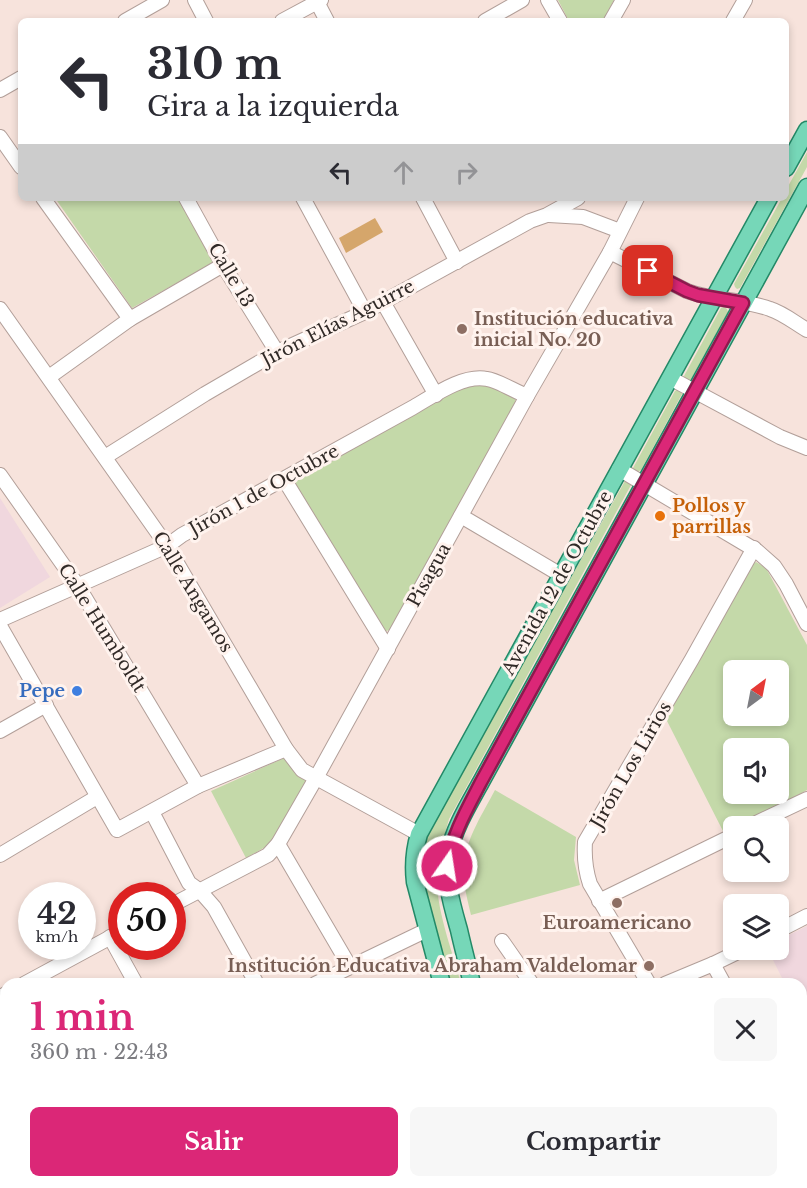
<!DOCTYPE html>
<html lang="es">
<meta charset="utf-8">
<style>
body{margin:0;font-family:"Libre Baskerville",serif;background:#f7f7f7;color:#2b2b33;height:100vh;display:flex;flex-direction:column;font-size:22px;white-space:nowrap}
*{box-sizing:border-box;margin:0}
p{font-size:20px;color:#7c7c81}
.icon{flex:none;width:33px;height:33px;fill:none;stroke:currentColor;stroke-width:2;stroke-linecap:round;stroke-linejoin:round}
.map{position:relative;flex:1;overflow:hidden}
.side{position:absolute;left:0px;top:978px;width:807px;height:210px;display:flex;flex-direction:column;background:#fff;border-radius:18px 18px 0 0;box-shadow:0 3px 9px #0003}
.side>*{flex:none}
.banner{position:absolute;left:18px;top:18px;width:771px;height:183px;border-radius:9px;box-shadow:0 3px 9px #0003;background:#fff;color:#2b2b33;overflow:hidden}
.needle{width:39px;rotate:32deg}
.tools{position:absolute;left:723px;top:660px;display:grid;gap:12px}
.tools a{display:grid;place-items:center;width:66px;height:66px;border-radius:9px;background:#fff;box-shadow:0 3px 9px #0003;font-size:30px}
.speed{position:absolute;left:18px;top:882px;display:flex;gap:12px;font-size:30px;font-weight:700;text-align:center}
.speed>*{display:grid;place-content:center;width:78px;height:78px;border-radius:50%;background:#fff;box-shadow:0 3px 9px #0003;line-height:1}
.speed small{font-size:15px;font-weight:400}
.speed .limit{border:9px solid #d22;background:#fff;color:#111}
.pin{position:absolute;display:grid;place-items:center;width:51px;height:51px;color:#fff;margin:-26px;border-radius:12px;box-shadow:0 3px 9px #0006}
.me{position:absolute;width:66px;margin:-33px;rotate:13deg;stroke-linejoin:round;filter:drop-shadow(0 0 4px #0008)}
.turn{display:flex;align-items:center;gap:21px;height:126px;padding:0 30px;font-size:27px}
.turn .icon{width:78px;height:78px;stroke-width:2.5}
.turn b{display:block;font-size:42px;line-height:51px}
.lanes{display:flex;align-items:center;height:57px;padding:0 30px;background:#0003;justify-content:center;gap:30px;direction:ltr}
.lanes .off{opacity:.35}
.round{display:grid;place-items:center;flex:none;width:63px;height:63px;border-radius:9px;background:#f7f7f7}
.summary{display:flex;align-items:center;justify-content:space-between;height:102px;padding:0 30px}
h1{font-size:36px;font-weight:700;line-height:45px;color:#db2777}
.button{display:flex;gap:12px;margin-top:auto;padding:12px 30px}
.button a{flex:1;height:69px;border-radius:9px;background:#db2777;color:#fff;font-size:24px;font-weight:700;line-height:69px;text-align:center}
.button a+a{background:#f7f7f7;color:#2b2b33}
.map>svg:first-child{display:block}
.education{fill:#f0d7de}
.green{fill:#c4d9a9;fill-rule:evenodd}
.building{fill:#d5a66b}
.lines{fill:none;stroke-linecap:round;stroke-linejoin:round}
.minor-casing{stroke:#b29f99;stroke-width:16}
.major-casing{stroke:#238967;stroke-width:19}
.minor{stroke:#fff;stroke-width:14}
.major{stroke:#76d7b8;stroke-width:16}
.route-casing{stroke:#8e194d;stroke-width:15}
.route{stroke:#db2777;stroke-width:10}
.education-dot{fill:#8d6e63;stroke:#fff3ee;stroke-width:2}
.food-dot{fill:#e8710a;stroke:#fff3ee;stroke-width:2}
.shop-dot{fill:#3f7fe0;stroke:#fff3ee;stroke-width:2}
.labels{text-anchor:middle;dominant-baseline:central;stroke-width:6;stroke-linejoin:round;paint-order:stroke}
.street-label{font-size:18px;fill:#312a27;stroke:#fff3ee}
.education-label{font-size:18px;font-weight:bold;fill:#785e54;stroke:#fff3ee;text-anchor:start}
.food-label{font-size:18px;font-weight:bold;fill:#c56008;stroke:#fff3ee;text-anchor:start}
.shop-label{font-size:18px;font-weight:bold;fill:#366cbe;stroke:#fff3ee;text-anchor:end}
</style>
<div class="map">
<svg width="807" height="1188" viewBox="0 0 807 1188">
<rect width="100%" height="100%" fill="#f7e3dc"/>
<g class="education">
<path d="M0,498L50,577L0,608Z"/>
<path d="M807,926V1000L801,1002V984H785L768,950H778L779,940Z"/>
</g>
<g class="green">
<path d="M558,0H614L603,21H569Z"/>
<path d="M807,152V167L740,288L737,289L735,287L734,284L782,198H786V190Z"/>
<path d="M55,198H180L216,261L132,308Z"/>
<path d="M724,307L727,309L728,312L691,379L689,381L685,379L684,376L721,308Z"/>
<path d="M487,383L513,394L517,405L390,630L382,632L292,481L468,384Z"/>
<path d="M679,389L682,394L641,470L635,473L633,468L675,391Z"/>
<path d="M628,480L631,485L449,819C443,840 437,861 437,883C438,915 453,953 461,984H449L420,872L423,846L427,835L625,481Z"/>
<path d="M756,562L766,568L807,645V790L740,826H734L733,830L725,835L666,719L750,566ZM734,670H778V716H734ZM734,748H778V794H734Z"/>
<path d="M284,758L297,773L311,783L267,846L246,858L211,791Z"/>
<path d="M495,790L576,837L574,860L580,885L471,915C467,898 462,880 464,863C467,837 483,813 495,790Z"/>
<path d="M637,1182H695V1188H639Z"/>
</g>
<path class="building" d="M375,218L383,232L346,253L339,238Z"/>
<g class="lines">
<defs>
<g id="minor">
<path d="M195,0L206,21"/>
<path d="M316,0L327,21"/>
<path d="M548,0L560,21"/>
<path d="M125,21L162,0"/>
<path d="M282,21L321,0"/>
<path d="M485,21L522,0"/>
<path d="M611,21L623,0"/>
<path d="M733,21L745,0"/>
<path d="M0,90L21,78"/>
<path d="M0,137L21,167"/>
<path d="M43,198L130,319"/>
<path d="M186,198L223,265L277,352"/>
<path d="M303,198L365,312"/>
<path d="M423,198L457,262"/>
<path d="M549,215L583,217L620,231"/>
<path d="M610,252L687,291C713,301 743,299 770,309C783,313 795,323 807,330"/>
<path d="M383,302L436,395"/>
<path d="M0,309L167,546L286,749L302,770L419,834"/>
<path d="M49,377L130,319L223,265"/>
<path d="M670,378L780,437L807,448"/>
<path d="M105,457L205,394L277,352L365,312L530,221L547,215L578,198"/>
<path d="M619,469L757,551L774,566L786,584L807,624"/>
<path d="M0,475L78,586L198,786"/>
<path d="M284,479L388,649"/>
<path d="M461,516L561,575"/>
<path d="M0,620L167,546L182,535L412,408C433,396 463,374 487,379C497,380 516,392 527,396"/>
<path d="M0,626L117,830L198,786L286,749"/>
<path d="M0,731L46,705"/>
<path d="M152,812L189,883L200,891L214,907L257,984"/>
<path d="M750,826L807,799"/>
<path d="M278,844L350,967"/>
<path d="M0,855L97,797"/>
<path d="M599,901L734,835"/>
<path d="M172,905L268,855L278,844L316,778L527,396L610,252L637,198"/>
<path d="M778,931L807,916"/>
<path d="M110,937L136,984"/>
<path d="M502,941L532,984"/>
<path d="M713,964L724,984"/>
<path d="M24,984L122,931"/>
<path d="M315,984L427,930"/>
<path d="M649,984L590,884C585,869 584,858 585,842L692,659L754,548"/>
<path d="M665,984L713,964L742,950"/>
<path d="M0,997L6,994"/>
<path d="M801,1024L807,1020"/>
<path d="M801,1069H807"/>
<path d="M801,1156H807"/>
<path d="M0,1176L7,1188"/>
<path d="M123,1182L127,1188"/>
<path d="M627,1182L629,1188"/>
<path d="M154,1188L166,1182"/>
<path d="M395,1188L406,1182"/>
<path d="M699,1188V1182"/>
</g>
<g id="major">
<path d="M786,168L807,130"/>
<path d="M442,984L415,882C413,865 414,851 419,834L769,198"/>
<path d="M472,984C468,966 463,948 459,930C452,905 444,880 449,853C454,828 469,804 481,782L807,187"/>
<path d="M491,1182L492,1188"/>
<path d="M516,1182L517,1188"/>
</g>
</defs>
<use href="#minor" class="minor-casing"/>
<use href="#major" class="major-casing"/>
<use href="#minor" class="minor"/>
<use href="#major" class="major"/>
</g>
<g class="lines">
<defs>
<path id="route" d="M447,866C452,835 467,809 481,782L743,303L698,295L687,291L648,271"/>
</defs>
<use href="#route" class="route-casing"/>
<use href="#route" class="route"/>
</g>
<g class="education-dot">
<circle cx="462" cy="329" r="6"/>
<circle cx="617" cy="903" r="6"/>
<circle cx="649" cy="966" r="6"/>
</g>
<circle class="food-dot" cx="660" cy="516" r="6"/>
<circle class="shop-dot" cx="77" cy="691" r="6"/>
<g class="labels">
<g class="street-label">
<text transform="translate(231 275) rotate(59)">Calle 13</text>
<text transform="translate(338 323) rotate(-27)">Jirón Elías Aguirre</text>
<text transform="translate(264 490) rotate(-29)">Jirón 1 de Octubre</text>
<text transform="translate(429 575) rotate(-61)">Pisagua</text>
<text transform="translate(557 583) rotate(-61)">Avenida 12 de Octubre</text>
<text transform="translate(193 592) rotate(59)">Calle Angamos</text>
<text transform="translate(102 628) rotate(58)">Calle Humboldt</text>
<text transform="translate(631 765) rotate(-60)">Jirón Los Lirios</text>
</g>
<g class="education-label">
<text x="474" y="319">Institución educativa<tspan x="474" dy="21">inicial No. 20</tspan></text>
<text x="617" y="923" text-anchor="middle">Euroamericano</text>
<text x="637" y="966" text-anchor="end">Institución Educativa Abraham Valdelomar</text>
</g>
<g class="food-label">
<text x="672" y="506">Pollos y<tspan x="672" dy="21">parrillas</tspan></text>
</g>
<g class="shop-label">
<text x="65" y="691">Pepe</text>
</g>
</g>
</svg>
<div class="tools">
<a><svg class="needle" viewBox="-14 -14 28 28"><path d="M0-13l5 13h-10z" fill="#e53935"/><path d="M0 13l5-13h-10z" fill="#7c7c81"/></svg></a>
<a><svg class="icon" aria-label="sound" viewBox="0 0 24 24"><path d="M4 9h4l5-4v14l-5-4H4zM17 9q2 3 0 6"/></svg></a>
<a><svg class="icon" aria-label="search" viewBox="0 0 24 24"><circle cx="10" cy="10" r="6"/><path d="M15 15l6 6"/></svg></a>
<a><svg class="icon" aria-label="layers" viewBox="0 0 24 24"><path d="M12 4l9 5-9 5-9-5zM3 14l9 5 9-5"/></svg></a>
</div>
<div class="speed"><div>42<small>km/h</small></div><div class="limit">50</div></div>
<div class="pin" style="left:648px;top:271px;background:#d93025"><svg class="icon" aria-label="arrive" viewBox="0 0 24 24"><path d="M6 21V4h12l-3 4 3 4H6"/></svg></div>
<svg class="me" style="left:447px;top:866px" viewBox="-20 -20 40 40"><circle r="17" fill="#db2777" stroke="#fff" stroke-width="3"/><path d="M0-11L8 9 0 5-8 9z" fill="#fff"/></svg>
<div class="banner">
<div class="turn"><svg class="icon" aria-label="left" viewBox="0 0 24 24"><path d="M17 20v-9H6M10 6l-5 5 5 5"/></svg><div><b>310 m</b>Gira a la izquierda</div></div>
<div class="lanes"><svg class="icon" aria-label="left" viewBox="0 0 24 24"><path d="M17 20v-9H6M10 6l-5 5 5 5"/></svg><svg class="icon off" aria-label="ahead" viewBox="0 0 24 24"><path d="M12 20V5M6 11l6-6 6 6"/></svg><svg class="icon off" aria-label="right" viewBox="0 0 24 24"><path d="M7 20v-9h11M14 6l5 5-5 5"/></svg></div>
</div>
<section class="side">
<div class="summary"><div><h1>1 min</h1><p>360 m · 22:43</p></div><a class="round"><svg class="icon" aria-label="close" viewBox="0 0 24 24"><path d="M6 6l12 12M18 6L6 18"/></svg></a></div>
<div class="button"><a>Salir</a><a>Compartir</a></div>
</section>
</div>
